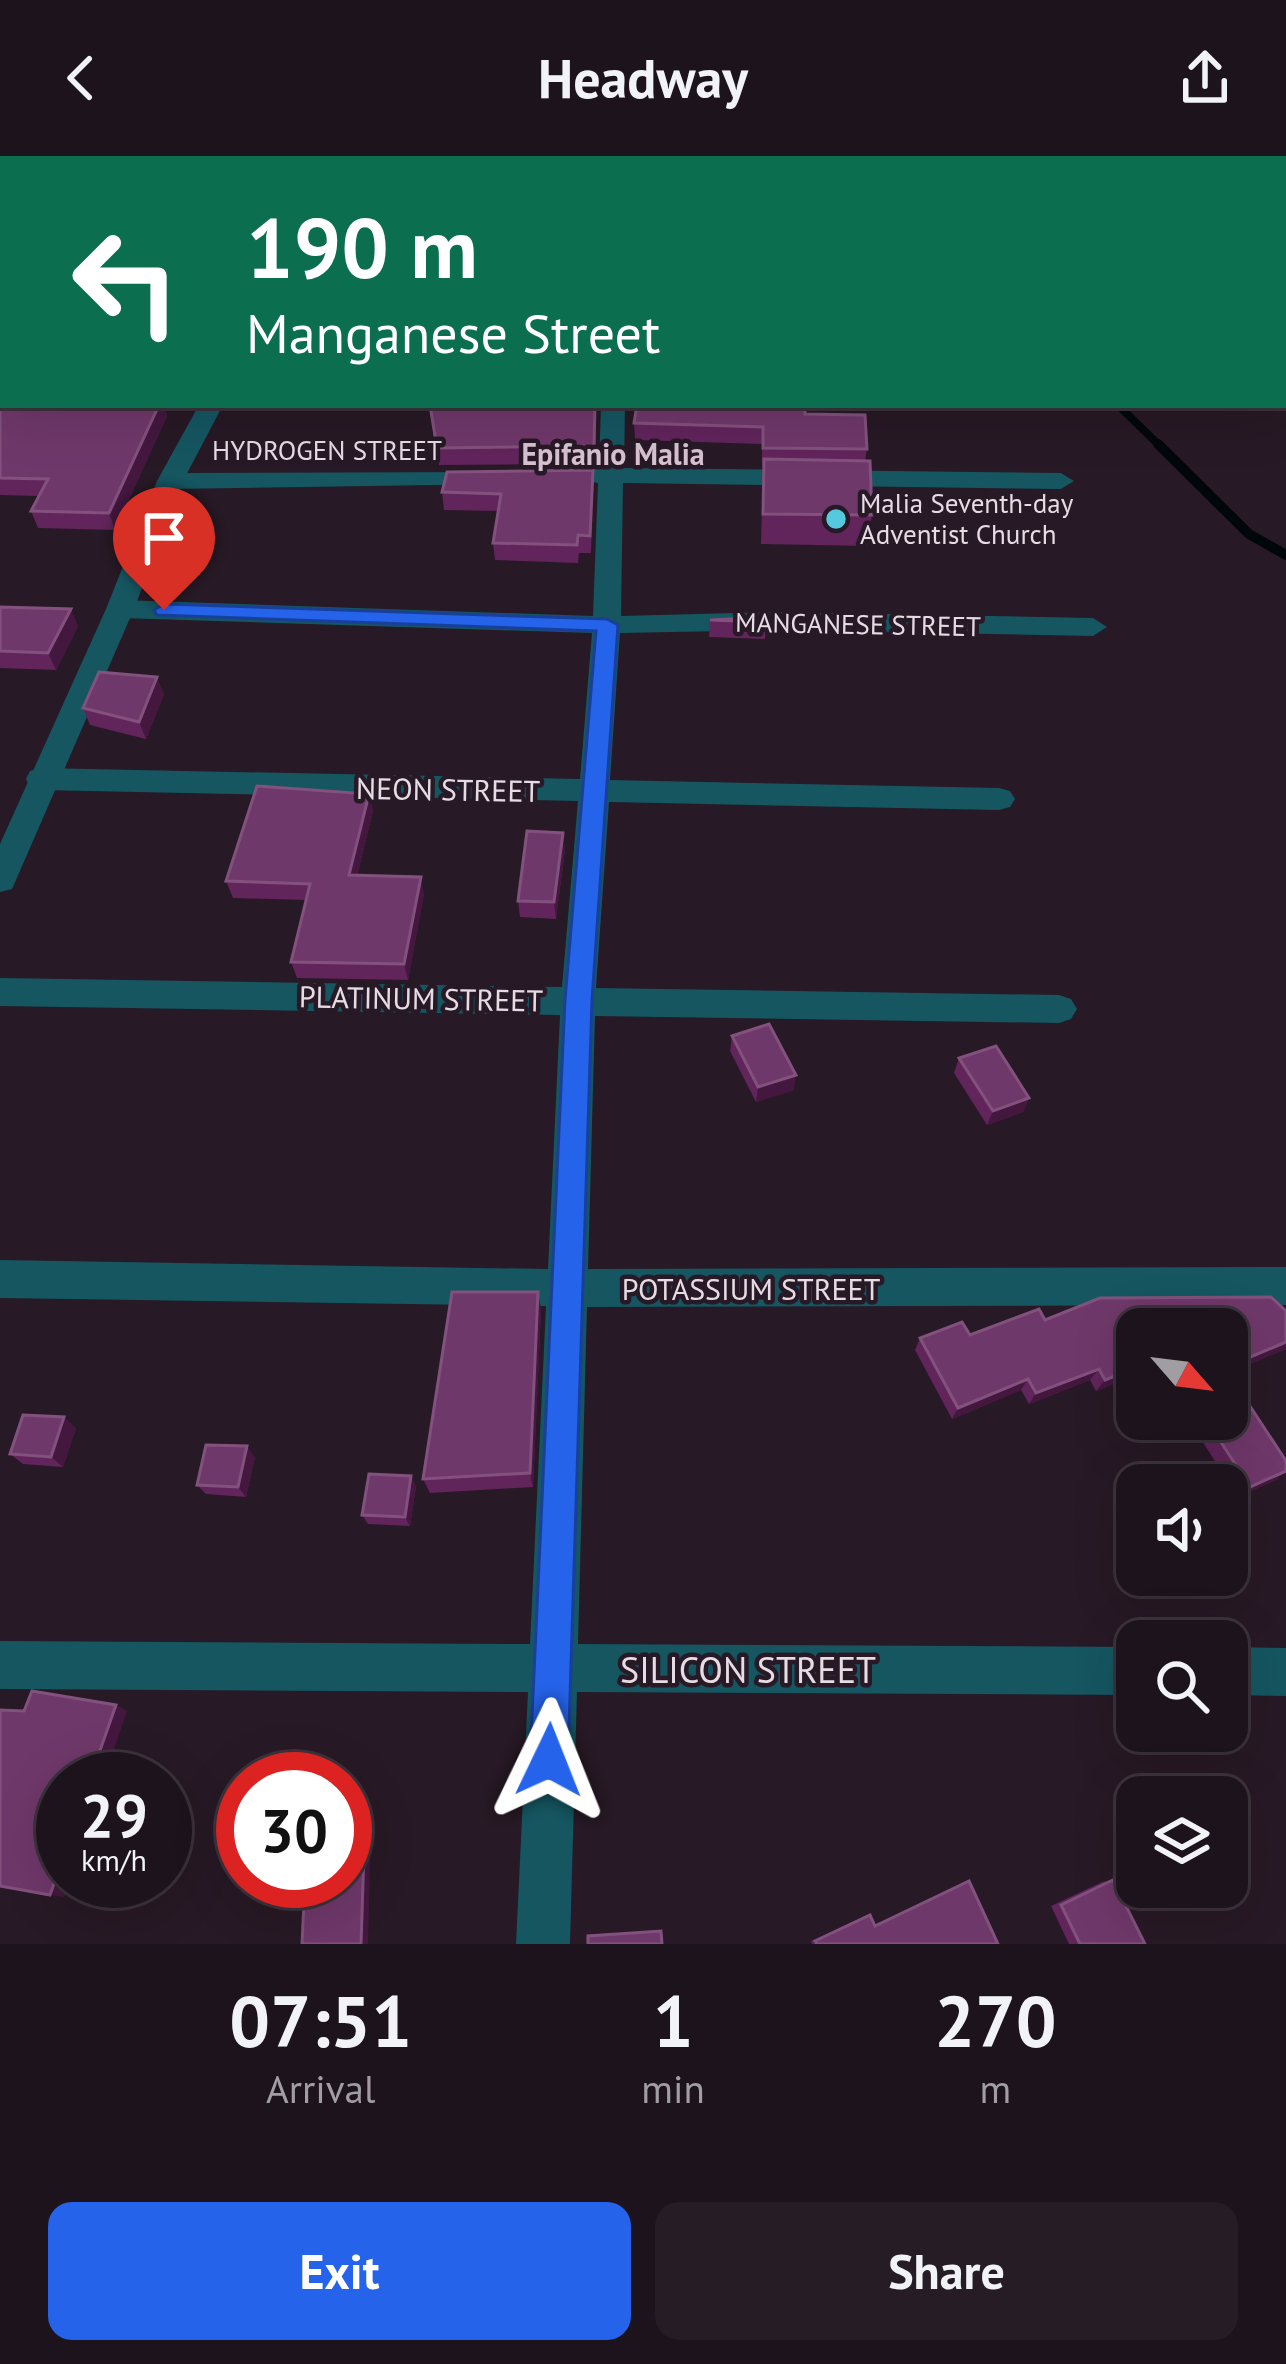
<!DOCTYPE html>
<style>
body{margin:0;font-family:"PT Sans",sans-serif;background:#251c25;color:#f1f3f6;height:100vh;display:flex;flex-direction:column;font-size:45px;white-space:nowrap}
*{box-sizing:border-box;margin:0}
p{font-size:39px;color:#a09ea3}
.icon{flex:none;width:66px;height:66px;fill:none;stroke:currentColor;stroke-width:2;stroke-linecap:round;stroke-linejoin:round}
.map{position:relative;height:1788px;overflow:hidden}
.details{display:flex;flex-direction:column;background:#1d131c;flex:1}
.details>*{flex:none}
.top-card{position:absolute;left:0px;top:0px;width:1287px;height:252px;box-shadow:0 12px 48px #0002,0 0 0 3px #3b323b;background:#0b6e4f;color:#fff;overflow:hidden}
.needle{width:78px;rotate:118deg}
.fabs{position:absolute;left:1116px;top:1152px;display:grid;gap:24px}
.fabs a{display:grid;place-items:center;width:132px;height:132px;border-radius:24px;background:#1d131c;box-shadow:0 12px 48px #0002,0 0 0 3px #3b323b;font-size:60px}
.speed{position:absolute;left:36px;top:1596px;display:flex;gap:24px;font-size:60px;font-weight:700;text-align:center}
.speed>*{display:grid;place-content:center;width:156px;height:156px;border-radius:50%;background:#1d131c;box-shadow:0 12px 48px #0002,0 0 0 3px #3b323b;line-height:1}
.speed small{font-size:30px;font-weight:400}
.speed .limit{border:18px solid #d22;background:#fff;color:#111}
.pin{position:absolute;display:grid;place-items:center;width:102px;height:102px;color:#fff;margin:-123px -51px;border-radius:50% 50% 50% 0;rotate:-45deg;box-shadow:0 0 12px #0007}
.pin .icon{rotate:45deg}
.me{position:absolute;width:132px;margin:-66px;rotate:2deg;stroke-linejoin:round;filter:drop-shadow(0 0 9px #0008)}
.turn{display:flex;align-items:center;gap:42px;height:252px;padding:0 48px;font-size:54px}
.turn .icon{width:156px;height:156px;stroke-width:2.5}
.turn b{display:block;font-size:84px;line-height:102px}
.eta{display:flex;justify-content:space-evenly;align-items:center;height:204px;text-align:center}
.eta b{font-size:72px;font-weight:800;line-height:84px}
.primary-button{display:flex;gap:24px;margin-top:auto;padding:24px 48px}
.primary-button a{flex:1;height:138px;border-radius:24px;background:#2563eb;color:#fff;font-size:48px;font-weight:800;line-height:138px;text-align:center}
.primary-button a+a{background:#251c25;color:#f1f3f6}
header{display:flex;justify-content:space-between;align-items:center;height:156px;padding:0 48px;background:#1d131c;font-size:54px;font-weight:800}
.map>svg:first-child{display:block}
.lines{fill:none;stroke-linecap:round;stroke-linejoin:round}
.stream-far1{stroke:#00070a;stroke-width:8}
.stream{stroke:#00070a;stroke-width:10}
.minor{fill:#155661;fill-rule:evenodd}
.tertiary{fill:#155661;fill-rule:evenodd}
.wall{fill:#61245b}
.shaded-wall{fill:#44173f}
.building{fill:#6f386a;stroke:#82517d;stroke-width:3}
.route{fill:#2563eb;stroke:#184099;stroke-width:3}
.poi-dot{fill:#55cadf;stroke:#271925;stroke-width:4.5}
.labels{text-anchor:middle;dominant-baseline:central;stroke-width:9;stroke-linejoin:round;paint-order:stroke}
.far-street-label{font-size:27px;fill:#e6dce4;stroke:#271925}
.far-poi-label{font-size:27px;fill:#e6dce4;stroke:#271925;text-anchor:start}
.far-quarter-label{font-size:30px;font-weight:bold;fill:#d5c1d1;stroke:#271925}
.street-label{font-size:30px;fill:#e6dce4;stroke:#271925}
.near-street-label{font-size:36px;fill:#e6dce4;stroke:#271925}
</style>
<header><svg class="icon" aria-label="back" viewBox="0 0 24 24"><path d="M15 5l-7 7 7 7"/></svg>Headway<svg class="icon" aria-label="share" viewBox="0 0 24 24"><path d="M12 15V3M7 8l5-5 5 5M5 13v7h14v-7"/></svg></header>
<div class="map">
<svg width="1286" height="1788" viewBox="0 0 1286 1788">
<rect width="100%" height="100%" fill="#271925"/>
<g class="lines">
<path class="stream-far1" d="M1118,249L1161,291"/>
<path class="stream" d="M1158,288L1249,378L1286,399"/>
<g class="minor">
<path d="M628,0H662L664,3H630Z"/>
<path d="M999,0H1017L1019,3H1001Z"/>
<path d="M1091,0H1110L1112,3H1093Z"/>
<path d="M1215,0H1234L1236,3H1217Z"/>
<path d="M601,249H625L624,312L1061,317L1074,325L1061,333L623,327L621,460L774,456L1093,462L1107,471L1093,480L774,474L620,477L610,624L999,632L1010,635L1015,643L1010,651L999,654L609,646L596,832L1059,839L1071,843L1077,853L1071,863L1059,867L595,860L588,1113L1286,1111V1149L587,1151L578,1488L1137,1491V1539L577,1536L570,1788H516L528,1536L0,1533V1485L530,1488L546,1150L0,1142V1104L548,1113L560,859L0,850V822L562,831L578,645L41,634L30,631L26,623L30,615L41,612L580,623L592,477L120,462L106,453L120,444L593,460L598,327L581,324L578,319L581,314L599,312Z"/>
<path d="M493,316L502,318L505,323L502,328L170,333L157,325L170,317Z"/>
<path d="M1227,1491L1286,1492V1540L1227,1539Z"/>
</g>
<path class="tertiary" d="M199,249H223L183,325L134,453L16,724L12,733L0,736V688L106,453L157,325Z"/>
</g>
<g class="wall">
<path d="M1238,0H1286V33L1284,32V3H1239Z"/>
<path d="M0,191L3,249H164L167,260L115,374L38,372L31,355L39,340L0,339Z"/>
<path d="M430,249H552L596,266L595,308L439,309Z"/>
<path d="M805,258L867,293L865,305L872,359L867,390L761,388L763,309H762V288L635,284L634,267Z"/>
<path d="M593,332L591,397H579L578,407L495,404L493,387L498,355L444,354L442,336Z"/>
<path d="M0,451L78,470L56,514L0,512Z"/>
<path d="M767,461L765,483L709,481L710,464Z"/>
<path d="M164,538L146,583L90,569L83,552Z"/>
<path d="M369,638L373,655L357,720L424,738L408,824L297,822L291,806L306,744L233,742L226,725Z"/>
<path d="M565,694L556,763L520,761L518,745Z"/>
<path d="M732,880L794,934L756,946L730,895Z"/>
<path d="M959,902L1029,942L1023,956L987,969L954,917Z"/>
<path d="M541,1154L533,1331L430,1337L423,1323Z"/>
<path d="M1286,1155V1193L1228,1217L1278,1323L1238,1341L1188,1263H1227L1137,1173V1219L1096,1235L1090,1224L1029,1248L1021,1234L952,1263L915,1194L920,1182Z"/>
<path d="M76,1272L63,1311L23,1308L10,1298Z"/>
<path d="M255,1301L246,1341L206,1338L197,1329Z"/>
<path d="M416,1330L410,1370L368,1368L362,1359Z"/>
<path d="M1113,1724L1145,1788H1069L1051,1750L1102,1726Z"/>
<path d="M969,1725L998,1788H812L811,1785L865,1760L870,1759L874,1769Z"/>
</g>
<g class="shaded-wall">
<path d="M151,249H164L167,260L115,374L109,357Z"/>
<path d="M71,453L78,470L56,514L48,497Z"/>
<path d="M157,521L164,538L146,583L139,566Z"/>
<path d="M369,638L373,655L353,736L349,719Z"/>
<path d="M563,677L565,694L556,763L554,746Z"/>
<path d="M421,721L424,738L408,824L404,808Z"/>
<path d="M796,919L794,934L756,946L758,931Z"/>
<path d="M1029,942L1023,956L987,969L993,955Z"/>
<path d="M538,1136L541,1154L533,1331L530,1317Z"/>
<path d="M1286,1186V1193L1227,1218V1211Z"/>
<path d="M1137,1211V1219L1096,1235L1105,1224Z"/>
<path d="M1099,1213L1090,1224L1029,1248L1036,1237Z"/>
<path d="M1028,1223L1021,1234L952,1263L958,1252Z"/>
<path d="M64,1261L76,1272L63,1311L51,1301Z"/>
<path d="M247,1290L255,1301L246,1341L238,1331Z"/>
<path d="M1286,1315L1278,1323L1238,1341L1250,1331Z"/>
<path d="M411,1320L416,1330L410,1370L405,1361Z"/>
<path d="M116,1549L127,1555L104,1623H90Z"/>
<path d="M365,1665L371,1668L368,1788H361Z"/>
<path d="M63,1702V1725H70L64,1741L50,1739Z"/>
</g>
<g class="building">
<path d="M225,0H323L322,3H224Z"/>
<path d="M463,0H613L614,3H464Z"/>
<path d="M739,0H825L827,3H738Z"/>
<path d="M1260,0H1286V15L1284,14V3H1264Z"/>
<path d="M3,186V249H159L109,357L31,355L48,323L0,322V191Z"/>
<path d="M430,249H595L594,290L437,292Z"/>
<path d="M637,249H805V258L865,259L867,293L763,292V271L634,267Z"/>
<path d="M764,303L870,305L872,359L763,358Z"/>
<path d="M593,314L590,380L578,379L577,389L493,387L501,338L442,336L447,316Z"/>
<path d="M0,451L71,453L48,497L0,495Z"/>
<path d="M767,461V466L710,464Z"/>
<path d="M99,516L157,521L139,566L83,552Z"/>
<path d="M257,630L369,638L349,719L421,721L404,808L291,806L310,728L226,725Z"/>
<path d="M527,675L563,677L554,746L518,745Z"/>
<path d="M769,868L796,919L758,931L732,880Z"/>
<path d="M996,890L1029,942L993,955L959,902Z"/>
<path d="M452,1136H538L530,1317L423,1323Z"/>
<path d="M1271,1141L1286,1155V1186L1227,1211V1173H1137V1211L1105,1224L1099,1213L1036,1237L1028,1223L958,1252L920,1182L962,1166L970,1179L1039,1153L1045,1164L1100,1142Z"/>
<path d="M1227,1215L1286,1305V1315L1250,1331L1206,1263H1227Z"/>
<path d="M23,1259L64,1261L51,1301L10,1298Z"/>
<path d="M206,1289L247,1290L238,1331L197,1329Z"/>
<path d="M369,1318L411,1320L405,1361L362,1359Z"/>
<path d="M32,1535L116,1549L90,1623H63V1702L50,1739L0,1730V1554L24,1555Z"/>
<path d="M365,1665L361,1788H302L305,1725H345V1667Z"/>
<path d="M1113,1724L1145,1788H1080L1061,1749Z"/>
<path d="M969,1725L998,1788H817L815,1785L870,1759L875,1770Z"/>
<path d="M661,1775L662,1788H588V1780Z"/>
</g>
<path class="route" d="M164,448L607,463L618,469L592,844L568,1604L562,1617L549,1623L536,1617L530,1604L565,844L596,475L157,459L154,454Z"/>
<circle class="poi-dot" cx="836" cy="363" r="12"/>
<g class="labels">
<g class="far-street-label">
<text x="327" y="294">HYDROGEN STREET</text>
<text transform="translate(858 468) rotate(1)">MANGANESE STREET</text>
</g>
<g class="far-poi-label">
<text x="860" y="347">Malia Seventh-day<tspan x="860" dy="31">Adventist Church</tspan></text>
</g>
<g class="far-quarter-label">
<text x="613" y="297">Epifanio Malia</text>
</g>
<g class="street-label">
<text transform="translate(448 633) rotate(1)">NEON STREET</text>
<text transform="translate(421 842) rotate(1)">PLATINUM STREET</text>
<text x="751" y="1132">POTASSIUM STREET</text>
</g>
<g class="near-street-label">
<text x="748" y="1513">SILICON STREET</text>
</g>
</g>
</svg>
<div class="fabs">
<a><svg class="needle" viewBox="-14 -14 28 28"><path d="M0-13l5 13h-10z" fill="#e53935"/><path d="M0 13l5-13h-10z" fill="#a09ea3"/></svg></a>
<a><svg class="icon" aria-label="sound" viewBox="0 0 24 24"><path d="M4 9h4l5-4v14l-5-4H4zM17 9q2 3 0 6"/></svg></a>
<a><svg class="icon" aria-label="search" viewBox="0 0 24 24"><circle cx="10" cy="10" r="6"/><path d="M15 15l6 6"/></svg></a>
<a><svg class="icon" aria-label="layers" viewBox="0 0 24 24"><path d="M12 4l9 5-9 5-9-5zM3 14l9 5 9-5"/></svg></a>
</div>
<div class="speed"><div>29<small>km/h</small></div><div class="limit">30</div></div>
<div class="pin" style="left:164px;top:454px;background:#d93025"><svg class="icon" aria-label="arrive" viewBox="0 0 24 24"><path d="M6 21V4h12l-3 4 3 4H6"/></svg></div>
<svg class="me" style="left:549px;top:1604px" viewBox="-20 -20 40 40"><path d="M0-17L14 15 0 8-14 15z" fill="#2563eb" stroke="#fff" stroke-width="4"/></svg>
<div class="top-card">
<div class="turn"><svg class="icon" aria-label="left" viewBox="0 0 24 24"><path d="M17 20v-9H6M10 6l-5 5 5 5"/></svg><div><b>190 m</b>Manganese Street</div></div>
</div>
</div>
<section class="details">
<div class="eta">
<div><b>07:51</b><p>Arrival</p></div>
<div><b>1</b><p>min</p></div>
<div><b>270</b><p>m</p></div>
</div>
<div class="primary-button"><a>Exit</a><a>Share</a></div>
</section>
